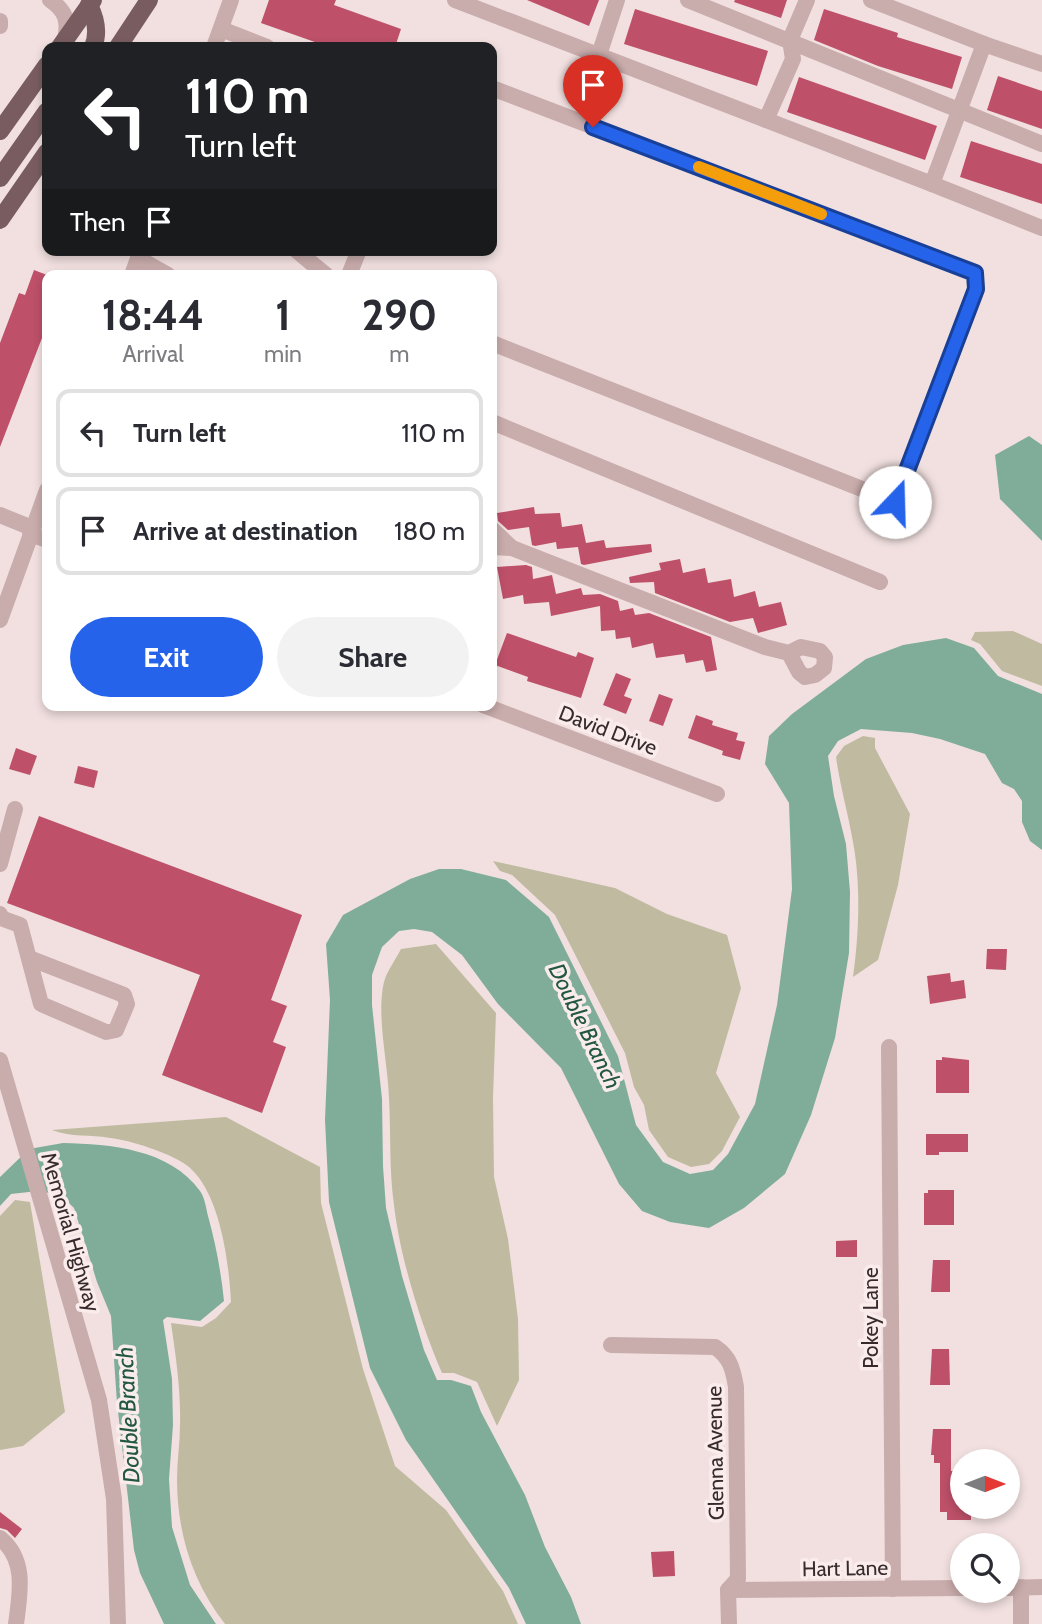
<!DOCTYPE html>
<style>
body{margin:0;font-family:Cabin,sans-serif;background:#f2f2f3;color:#2b2b33;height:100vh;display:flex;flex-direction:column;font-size:26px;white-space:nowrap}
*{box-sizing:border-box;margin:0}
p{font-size:23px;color:#7c7c81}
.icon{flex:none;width:38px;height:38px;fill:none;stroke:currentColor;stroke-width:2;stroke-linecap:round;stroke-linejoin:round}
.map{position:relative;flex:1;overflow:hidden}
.sheet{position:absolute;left:42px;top:270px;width:455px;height:441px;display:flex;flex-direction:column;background:#fff;border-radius:14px;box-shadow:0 4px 10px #0003}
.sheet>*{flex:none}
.top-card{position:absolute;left:42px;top:42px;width:455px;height:214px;border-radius:14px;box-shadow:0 4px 10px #0003;background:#202124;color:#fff;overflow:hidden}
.needle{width:46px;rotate:90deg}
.fabs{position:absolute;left:950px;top:1449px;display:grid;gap:14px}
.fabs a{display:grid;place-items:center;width:70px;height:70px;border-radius:50%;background:#fff;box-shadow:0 4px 10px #0003;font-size:35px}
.pin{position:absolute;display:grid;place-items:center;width:60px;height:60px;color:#fff;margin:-72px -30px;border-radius:50% 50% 50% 0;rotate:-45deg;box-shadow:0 0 7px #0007}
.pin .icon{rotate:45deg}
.me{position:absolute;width:77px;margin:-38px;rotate:21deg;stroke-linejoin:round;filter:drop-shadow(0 0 5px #0008)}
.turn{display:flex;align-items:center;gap:24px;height:147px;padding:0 28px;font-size:32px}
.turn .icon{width:91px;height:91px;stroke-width:2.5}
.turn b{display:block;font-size:49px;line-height:60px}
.then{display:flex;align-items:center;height:66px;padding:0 28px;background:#0003;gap:14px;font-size:26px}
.eta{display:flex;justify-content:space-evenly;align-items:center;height:119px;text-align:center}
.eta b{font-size:42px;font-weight:700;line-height:49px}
.action{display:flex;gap:14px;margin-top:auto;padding:14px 28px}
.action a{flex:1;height:80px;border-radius:42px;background:#2563eb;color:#fff;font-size:28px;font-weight:700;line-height:80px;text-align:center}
.action a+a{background:#f2f2f3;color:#2b2b33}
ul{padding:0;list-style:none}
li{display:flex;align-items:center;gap:21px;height:88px;margin:0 14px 10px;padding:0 14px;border:4px solid #e1e1e2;border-radius:14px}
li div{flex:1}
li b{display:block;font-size:26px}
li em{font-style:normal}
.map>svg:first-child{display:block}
.green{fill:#c0bba0}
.water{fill:#80ad99}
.building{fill:#be5069}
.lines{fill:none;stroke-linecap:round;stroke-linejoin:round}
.minor{stroke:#c9acac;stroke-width:16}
.major{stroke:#785c60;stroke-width:18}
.route-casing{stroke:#184099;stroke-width:18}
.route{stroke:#2563eb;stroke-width:12}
.slow{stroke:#f59e0b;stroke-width:12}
.labels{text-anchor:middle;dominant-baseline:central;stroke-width:7;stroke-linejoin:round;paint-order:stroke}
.street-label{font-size:21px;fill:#372a2c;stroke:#f9eceb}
.water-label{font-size:23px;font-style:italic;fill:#225741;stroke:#f9eceb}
</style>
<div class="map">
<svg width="1042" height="1624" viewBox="0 0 1042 1624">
<rect width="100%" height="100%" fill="#f1e0df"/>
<g class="green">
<path d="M1013,631L1042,644V686L1002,671L980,644L971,640L975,632Z"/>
<path d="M863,736L875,738V748L910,814L898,885L878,960L853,977C859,934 861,884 853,842C848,813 840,786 836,757L844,746Z"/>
<path d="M493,861L615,888L667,914L727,935L741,988L716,1073L740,1117L722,1151L709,1164L691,1167L668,1157L649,1130L644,1105L634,1087L625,1053L555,915L512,875L500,871Z"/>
<path d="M436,944L496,1013L493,1098L494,1177L508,1239L518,1319L519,1380L497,1426L477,1382L454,1373H442C421,1324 400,1258 394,1205C389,1169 391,1134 389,1098C388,1063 376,1015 384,982C387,971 396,959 401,949Z"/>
<path d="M226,1117L320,1167L321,1203L363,1369L395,1466L446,1510L503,1591L518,1624H225C192,1582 177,1532 177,1479C177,1461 180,1443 180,1425C181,1391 176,1358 171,1323L202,1327L216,1318L231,1302C229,1263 220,1188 185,1164C169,1153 130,1140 110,1138C89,1134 73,1138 52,1130Z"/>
<path d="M15,1200L30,1202L65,1412L23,1446L0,1450V1216Z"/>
</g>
<g class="water">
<path d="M1029,436L1042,445V541L1000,499L995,455Z"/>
<path d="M946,638L974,648L998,676L1042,694V850L1030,841L1022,822V801L1014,789L1002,783L985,754L940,739L912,733L861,729L838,741L828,756L834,796L846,844L850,892L849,953L835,1038L811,1115L785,1174L744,1208L709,1228L670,1222L642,1211L619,1184L561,1068L498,1004L462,955L432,932L414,929L399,931L382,947L372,975V1005L382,1099L383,1166L386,1208L402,1276L424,1350L437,1380H451L471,1386L481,1412L525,1495L545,1547L571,1597L581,1624H526L509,1588L406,1440L370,1368L329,1202L325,1120L330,1000L326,944L343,915L410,879L439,869H461L506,880L549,917L618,1056L636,1125L663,1162L690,1174L713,1170L728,1154L755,1104L777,1005L792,889L789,803L765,764L769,736L792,714L866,659L903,645Z"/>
<path d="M63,1143C110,1144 170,1149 200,1191C205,1198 206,1208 208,1216C216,1245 221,1272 224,1301L200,1321L167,1317L163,1320L172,1379L173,1425L169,1479L172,1527L190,1585L216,1624H164L140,1573L134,1550L117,1403L111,1316L97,1282L74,1208L61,1195L38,1191L11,1194L0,1206V1177L29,1149Z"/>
</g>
<g class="building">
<path d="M269,0H336L334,5L401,29L395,47H329L261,23Z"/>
<path d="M527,0H599L589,26Z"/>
<path d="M735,0H787L781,18L734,2Z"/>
<path d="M635,9L768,51L757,86L624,44Z"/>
<path d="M824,9L898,33L897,37L962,57L952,89L878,66L814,40Z"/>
<path d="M998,76L1042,91V129L987,110Z"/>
<path d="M799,77L937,126L925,160L787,112Z"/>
<path d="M971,141L1042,164V204L960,177Z"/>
<path d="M34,270L47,275V325L0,447V343L19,293L25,295Z"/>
<path d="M534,507L535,514L560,513L562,527L582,524L586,543L604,540L606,548L651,544L652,552L584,565L581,564L578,547L557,549L556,542L535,546L532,545L529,527L508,530L498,521L497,513Z"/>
<path d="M680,559L683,573L705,568L708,583L731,579L734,597L755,591L759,607L781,602L787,625L758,633L753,618L730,622L655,593L654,582L630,583L629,577L661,570L659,563Z"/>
<path d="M526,565L532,567L533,579L552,575L556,594L581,588L583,595L600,594L618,601L620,611L633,608L635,615L649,613L711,637L717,670L706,672L703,660L686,663L684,654L656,658L653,643L632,648L630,637L616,639L615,630L601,631L600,606L551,616L549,602L524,604L523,595L503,599L497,567Z"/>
<path d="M507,633L576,657L578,652L594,658L581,698L527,681L528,677L495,665Z"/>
<path d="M616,673L631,679L624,696L632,699L626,714L603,705Z"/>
<path d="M659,694L673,699L663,726L649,721Z"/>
<path d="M696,715L713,721L712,725L738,733L736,740L745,742L740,760L722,755L723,751L688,738Z"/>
<path d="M16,748L37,756L30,775L9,769Z"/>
<path d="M78,766L98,771L94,788L74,783Z"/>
<path d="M39,816L302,915L271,1000L287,1006L273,1042L286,1047L262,1113L162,1075L200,975L7,903Z"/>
<path d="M987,949H1007L1006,970L986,969Z"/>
<path d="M950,973L951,982L964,980L966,998L930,1004L927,976Z"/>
<path d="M942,1057L969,1060V1093H936V1060H942Z"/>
<path d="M926,1134H968V1152H939V1155H926Z"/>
<path d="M928,1190H954V1225H924V1193H928Z"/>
<path d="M857,1240V1257H836V1241Z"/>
<path d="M933,1260H950V1292H931Z"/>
<path d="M932,1349H949L950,1385H930Z"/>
<path d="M933,1429H951V1471H959L960,1502H962V1507H971V1520H947V1512H940V1463H934V1455H931Z"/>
<path d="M0,1512L22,1529L15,1538L7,1530L0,1528Z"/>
<path d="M674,1551L675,1576L653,1577L651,1552Z"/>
</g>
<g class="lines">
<g class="minor">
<path d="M50,0C66,11 69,21 65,40"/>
<path d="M455,0L932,184L984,44L871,0"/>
<path d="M688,0L1042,144"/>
<path d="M0,21V26"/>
<path d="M221,29L267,47"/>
<path d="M984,44L1042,64"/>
<path d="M214,47L231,0"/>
<path d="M599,55L617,0"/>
<path d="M492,88L975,273L977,289L895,502L492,343"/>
<path d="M766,120L793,59L790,40L807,0"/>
<path d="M932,184L1042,228"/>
<path d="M296,250L326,275"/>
<path d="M138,258L168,275"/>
<path d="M132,275L141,250"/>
<path d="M349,275L359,250"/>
<path d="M492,422L880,582"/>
<path d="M0,515L32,528"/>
<path d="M492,529L512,548L492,547"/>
<path d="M30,534L47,540"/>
<path d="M512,548L765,647L789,653L801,647L820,651L825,657L824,668L815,675L805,677L799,672L789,653"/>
<path d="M0,620L47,490"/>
<path d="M483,705L717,794"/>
<path d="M0,864L15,809"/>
<path d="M0,914L1,918L20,925L41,1004L106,1032L116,1030L127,1004L124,995L29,958"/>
<path d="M889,1047L893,1589"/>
<path d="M0,1060L99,1400L114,1499L118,1624"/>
<path d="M611,1345L715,1347C730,1357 733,1369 736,1387L738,1579L728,1590L729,1624"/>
<path d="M0,1538C27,1560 20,1593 16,1624"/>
<path d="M1021,1587V1624"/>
<path d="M1008,1588L1042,1587"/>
<path d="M728,1590L962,1588"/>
</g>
<g class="major">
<path d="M89,5C96,19 99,33 93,47"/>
<path d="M60,47L93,0"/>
<path d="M118,47L149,0"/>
<path d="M0,131L47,65"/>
<path d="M0,178L47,111"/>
<path d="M0,220L47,152"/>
</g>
</g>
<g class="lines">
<defs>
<path id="route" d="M593,127L975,273L976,289L895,502"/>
</defs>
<use href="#route" class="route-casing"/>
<use href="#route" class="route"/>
<path class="slow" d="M699,167L821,214"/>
</g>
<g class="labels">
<g class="street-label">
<text transform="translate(608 730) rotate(21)">David Drive</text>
<text transform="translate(71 1232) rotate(74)">Memorial Highway</text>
<text transform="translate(870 1318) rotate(-90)">Pokey Lane</text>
<text transform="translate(715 1453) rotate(-91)">Glenna Avenue</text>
<text transform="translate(845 1568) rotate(-1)">Hart Lane</text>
</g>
<g class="water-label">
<text transform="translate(585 1026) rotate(64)">Double Branch</text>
<text transform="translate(128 1415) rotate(-93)">Double Branch</text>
</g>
</g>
</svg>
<div class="fabs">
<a><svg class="needle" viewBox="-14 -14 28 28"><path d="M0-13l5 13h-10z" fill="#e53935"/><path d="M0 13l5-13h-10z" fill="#7c7c81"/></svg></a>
<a><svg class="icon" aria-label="search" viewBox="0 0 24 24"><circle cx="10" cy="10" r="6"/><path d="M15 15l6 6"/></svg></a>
</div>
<div class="pin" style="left:593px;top:127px;background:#d93025"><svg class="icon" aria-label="arrive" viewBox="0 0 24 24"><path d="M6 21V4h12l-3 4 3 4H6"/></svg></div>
<svg class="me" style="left:895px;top:502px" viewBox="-20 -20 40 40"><circle r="19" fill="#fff"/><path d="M0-13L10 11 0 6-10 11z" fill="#2563eb"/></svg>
<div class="top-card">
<div class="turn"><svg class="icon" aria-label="left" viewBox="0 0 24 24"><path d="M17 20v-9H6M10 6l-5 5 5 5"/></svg><div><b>110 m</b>Turn left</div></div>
<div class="then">Then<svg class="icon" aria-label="arrive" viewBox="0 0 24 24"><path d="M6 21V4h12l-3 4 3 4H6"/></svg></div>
</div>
<section class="sheet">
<div class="eta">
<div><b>18:44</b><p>Arrival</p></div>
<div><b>1</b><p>min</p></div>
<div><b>290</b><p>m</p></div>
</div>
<ul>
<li><svg class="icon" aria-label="left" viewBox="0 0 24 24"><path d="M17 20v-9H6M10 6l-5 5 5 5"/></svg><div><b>Turn left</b></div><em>110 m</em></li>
<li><svg class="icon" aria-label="arrive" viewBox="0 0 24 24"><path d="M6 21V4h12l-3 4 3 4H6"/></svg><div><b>Arrive at destination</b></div><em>180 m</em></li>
</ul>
<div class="action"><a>Exit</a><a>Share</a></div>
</section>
</div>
